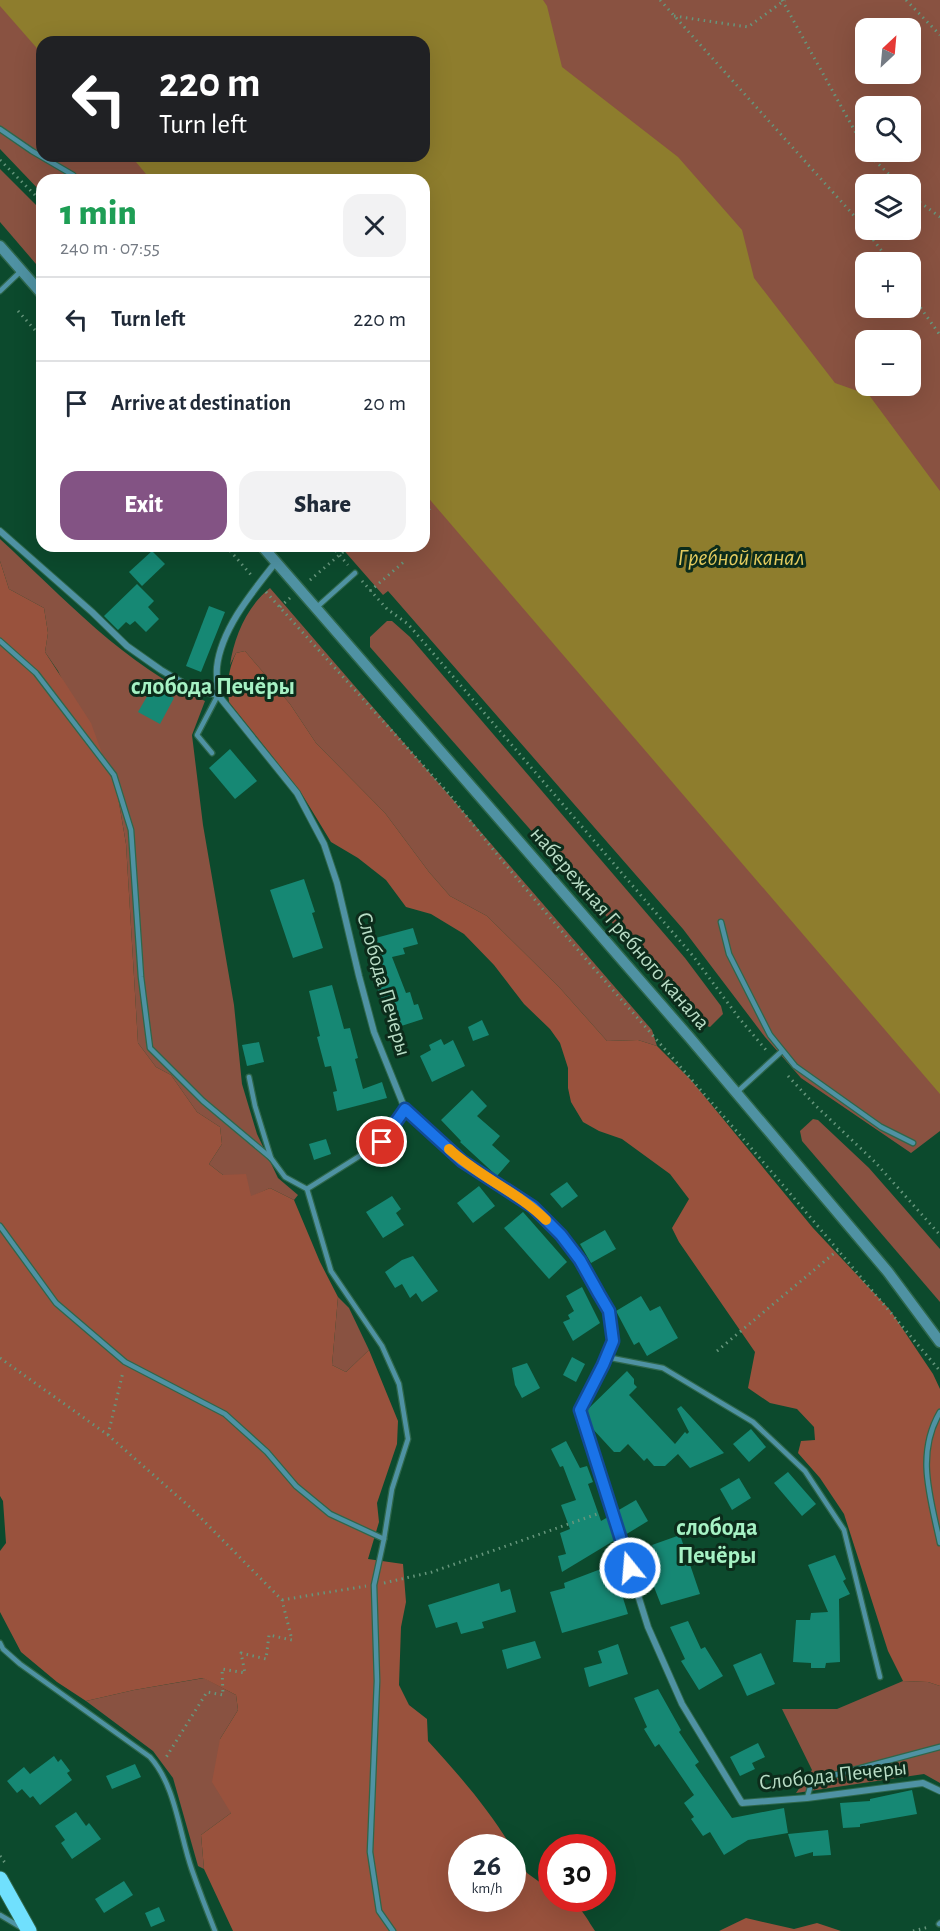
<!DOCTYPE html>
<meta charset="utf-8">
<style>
body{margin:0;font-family:"Alegreya Sans",sans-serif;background:#f2f2f3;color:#1f2937;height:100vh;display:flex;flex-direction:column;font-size:22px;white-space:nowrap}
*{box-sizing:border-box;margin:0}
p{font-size:20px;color:#747a83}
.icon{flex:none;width:33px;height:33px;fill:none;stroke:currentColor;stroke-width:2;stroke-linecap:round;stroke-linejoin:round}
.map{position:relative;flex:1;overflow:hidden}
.side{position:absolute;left:36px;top:174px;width:394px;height:378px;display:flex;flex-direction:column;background:#fff;border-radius:18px;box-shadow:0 6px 24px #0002}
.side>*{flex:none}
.guide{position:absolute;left:36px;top:36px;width:394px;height:126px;border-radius:18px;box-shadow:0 6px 24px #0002;background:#202124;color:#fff;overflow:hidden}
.needle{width:39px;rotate:26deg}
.controls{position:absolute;left:855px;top:18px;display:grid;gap:12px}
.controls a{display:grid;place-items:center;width:66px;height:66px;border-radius:12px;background:#fff;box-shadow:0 6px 24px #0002;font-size:30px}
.speed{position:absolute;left:448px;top:1834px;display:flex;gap:12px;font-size:30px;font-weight:700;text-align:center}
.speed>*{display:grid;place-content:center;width:78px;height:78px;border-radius:50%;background:#fff;box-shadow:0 6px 24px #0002;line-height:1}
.speed small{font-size:15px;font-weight:400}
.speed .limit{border:9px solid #d22;background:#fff;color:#111}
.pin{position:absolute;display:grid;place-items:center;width:51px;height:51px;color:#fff;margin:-26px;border:3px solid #fff;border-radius:50%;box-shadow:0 2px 6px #0007}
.me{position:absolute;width:66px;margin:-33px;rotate:343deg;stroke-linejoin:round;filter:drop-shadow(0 0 4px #0008)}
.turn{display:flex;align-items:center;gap:21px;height:126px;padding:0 24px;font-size:27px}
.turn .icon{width:78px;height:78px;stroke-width:2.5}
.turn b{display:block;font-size:42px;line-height:51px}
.round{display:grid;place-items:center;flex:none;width:63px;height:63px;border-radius:18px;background:#f2f2f3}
.headline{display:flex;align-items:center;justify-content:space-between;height:102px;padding:0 24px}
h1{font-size:36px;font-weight:800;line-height:45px;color:#1e9e55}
.cta{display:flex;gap:12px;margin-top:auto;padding:12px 24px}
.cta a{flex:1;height:69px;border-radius:18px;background:#835384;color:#fff;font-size:24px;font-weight:800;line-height:69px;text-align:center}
.cta a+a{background:#f2f2f3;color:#1f2937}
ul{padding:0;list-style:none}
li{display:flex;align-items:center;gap:18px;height:84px;padding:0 24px;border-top:2px solid #e0e1e3}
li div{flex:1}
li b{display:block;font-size:22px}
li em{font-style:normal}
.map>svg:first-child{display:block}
.green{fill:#895241;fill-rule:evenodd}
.forest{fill:#99523d}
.water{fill:#8e7d2d}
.building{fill:#168874}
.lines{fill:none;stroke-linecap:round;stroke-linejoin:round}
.service-casing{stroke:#2e674b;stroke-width:7}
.minor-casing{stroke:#2e674b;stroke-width:8}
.tertiary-casing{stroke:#2e674b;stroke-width:13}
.primary-casing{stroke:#2e674b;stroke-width:17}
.path{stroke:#66967c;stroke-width:3;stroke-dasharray:1.5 4.5;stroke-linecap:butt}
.service{stroke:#4f92a3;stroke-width:4.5}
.minor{stroke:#4f92a3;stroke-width:6}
.tertiary{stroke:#4f92a3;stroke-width:10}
.primary{stroke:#70e0fd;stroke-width:15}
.route-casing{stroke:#114b97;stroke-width:15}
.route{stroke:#1a73e8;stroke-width:10}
.slow{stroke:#f59e0b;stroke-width:10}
.labels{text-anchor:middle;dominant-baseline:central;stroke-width:6;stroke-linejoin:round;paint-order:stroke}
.street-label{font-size:22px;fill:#b8dcc5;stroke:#0c2c1b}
.water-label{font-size:24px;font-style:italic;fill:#e2ca5e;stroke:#0c2c1b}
.neighbourhood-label{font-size:24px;font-weight:bold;fill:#a6f2c4;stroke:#0c2c1b}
</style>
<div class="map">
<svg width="940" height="1931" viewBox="0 0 940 1931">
<rect width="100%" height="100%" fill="#0c4a2d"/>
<g class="green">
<path d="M0,0H940V1131L911,1153L801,1078L765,1037L683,929L388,591L383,595L340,546H424V180H42V193L0,149ZM866,28H910V74H866ZM42,42H424V156H42ZM866,106H910V152H866ZM866,184H910V230H866ZM866,262H910V308H866ZM866,340H910V386H866Z"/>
<path d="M0,169L42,211V271L0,222Z"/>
<path d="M0,539C62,596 126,667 205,701L192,735L203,825L234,1005L242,1084L257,1134L278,1178L298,1195L294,1200L270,1188L251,1197L209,1164L222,1144L220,1127L197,1112L171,1075L156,1067L138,1043L126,844L118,797L58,671L45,652L48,633L44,608L9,589L0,561Z"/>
<path d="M270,588L652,1030L657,1046L638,1040L607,1041L559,987L487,916L450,896L429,872L385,813L316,743L290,704L245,651L236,653L230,665C234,637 247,606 270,588Z"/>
<path d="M387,621H392L410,637L685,958L721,1006L723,1014L710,1027L701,1024L370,647V637Z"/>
<path d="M813,1119L818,1120L869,1168L940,1249V1302L802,1141L800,1131Z"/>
<path d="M338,1297L349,1308L369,1350L346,1372L332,1365Z"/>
<path d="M204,1678L236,1695L238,1710L220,1739L231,1813L201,1835L204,1869L198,1866L173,1778L153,1751L86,1701L134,1690Z"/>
<path d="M903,1681L928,1682L940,1686V1783L924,1774L796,1793L812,1770L782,1709H837Z"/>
</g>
<g class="forest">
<path d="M0,561L9,589L44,608L48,633L45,652L91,723L118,797L126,844L138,1043L156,1067L171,1075L197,1112L220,1127L222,1144L209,1164L223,1175L246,1174L251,1196L270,1188L294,1200L320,1262L338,1297L332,1365L346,1372L369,1350L398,1421L397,1444L377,1503L379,1522L368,1559L403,1564L406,1602L401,1627L399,1685L409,1705L427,1719L428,1741C459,1775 488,1808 512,1848H462V1899H513V1850L527,1873L552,1891V1899C578,1899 582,1911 595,1931H233L204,1869L201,1835L231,1813L212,1782L220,1739L238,1710L236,1695L203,1678L134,1690L86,1701L57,1682L21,1652L0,1612V1551L6,1543L3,1501L0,1496Z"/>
<path d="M245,651L290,704L316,743L385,813L429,872L450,896L487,916L559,987L607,1041L638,1040L657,1046L691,1080L813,1228L890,1310L933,1374L940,1389V1686L928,1682L903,1681L888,1651L844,1514L820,1478L798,1453L801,1441L815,1440L814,1427L797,1409L770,1403L748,1388L755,1352L679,1242L672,1228L689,1199L670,1174L622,1139L599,1131L583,1122L571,1102L568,1088V1068L560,1043L550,1029L524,1004L494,965L464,934L431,914L406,907L386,880L358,858L331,842L300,791L229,702C227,684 228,670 236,653Z"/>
<path d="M746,1918L794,1929L817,1923L841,1931H719Z"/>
</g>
<path class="water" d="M0,0H543L547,6L562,67L678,157L742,230L754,278L835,383L869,395L940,491V1094L425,494L424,180H151L131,156H424V42H42V54L0,6Z"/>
<g class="building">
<path d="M152,551L165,564L142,586L129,572Z"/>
<path d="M137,584L154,601L148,607L159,619L146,632L135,621L130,625L126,622L118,630L104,616Z"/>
<path d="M209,606L225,612L201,672L186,666Z"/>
<path d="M153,686L174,698L160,724L138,712Z"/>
<path d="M230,749L257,781L235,799L209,768Z"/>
<path d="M304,879L315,912L312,913L323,948L293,958L270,890Z"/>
<path d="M413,928L418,944L403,948L405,954L392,957L406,993L410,992L414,1005L418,1004L423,1019L392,1029L372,974L376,972L368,940Z"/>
<path d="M332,985L344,1029L350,1028L358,1058L355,1059L363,1089L382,1082L387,1098L337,1111L333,1092L337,1091L331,1066L325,1067L317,1037L320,1036L309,991Z"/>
<path d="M482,1020L489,1035L473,1041L468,1027Z"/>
<path d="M441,1039L444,1045L453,1040L465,1066L432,1082L420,1056L431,1050L429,1045Z"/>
<path d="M259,1042L264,1062L247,1066L242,1045Z"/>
<path d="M472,1090L487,1106L477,1116L500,1136L492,1145L510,1161L497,1176L460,1142L461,1141L441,1120Z"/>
<path d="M326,1139L331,1154L314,1160L309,1144Z"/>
<path d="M567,1182L578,1196L562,1208L550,1194Z"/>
<path d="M479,1186L495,1206L473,1223L457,1203Z"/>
<path d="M392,1196L401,1209L396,1213L404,1225L383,1238L366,1212Z"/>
<path d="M523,1212L567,1262L549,1279L504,1228Z"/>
<path d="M605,1230L616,1249L591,1263L580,1244Z"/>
<path d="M413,1256L438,1291L422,1302L416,1293L410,1298L402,1284L395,1288L385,1272L402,1260Z"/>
<path d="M582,1287L600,1323L573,1341L563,1322L570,1319L568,1315L574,1311L566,1296Z"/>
<path d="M641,1296L650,1311L660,1306L678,1338L647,1356L639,1342L634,1345L616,1311Z"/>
<path d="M572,1357L585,1364L576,1382L563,1375Z"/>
<path d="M527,1363L540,1388L522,1398L515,1385L512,1368Z"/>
<path d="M627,1371L634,1379V1384L637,1387L629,1395L675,1444L685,1432L687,1434L689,1432L677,1409L681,1406L724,1453L690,1468L678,1454L665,1466H654L647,1458L644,1461L628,1444L620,1452H614L591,1427L588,1419L590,1418L586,1411Z"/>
<path d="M751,1429L766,1447L749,1462L733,1444Z"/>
<path d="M566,1441L580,1468L587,1466L593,1482L588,1484L601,1521L608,1517L615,1540L562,1572L558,1556L566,1554L560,1533L570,1529L561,1505L576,1500L563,1466L560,1467L551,1449Z"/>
<path d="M788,1472L816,1504L802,1516L774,1483Z"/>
<path d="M739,1478L751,1498L732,1510L720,1489Z"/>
<path d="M636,1500L648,1521L625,1535L617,1511Z"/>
<path d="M680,1535L700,1594L661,1605L654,1587L642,1591L632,1558L654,1550L652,1545Z"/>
<path d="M835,1555L846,1579L843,1581L850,1594L839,1599L840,1662L826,1663L825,1668H811V1663L793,1662L796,1620H810L811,1613L828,1612L808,1565Z"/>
<path d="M622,1561L632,1594L623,1598L628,1614L562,1633L550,1592L565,1588L564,1583Z"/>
<path d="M499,1583L501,1592L510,1589L516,1612L482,1622L484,1628L461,1634L457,1622L436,1628L428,1605Z"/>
<path d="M688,1621L701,1649L705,1647L723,1676L699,1690L681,1661L685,1659L670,1627Z"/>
<path d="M535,1641L541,1658L507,1669L502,1650Z"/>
<path d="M618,1644L628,1674L589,1687L584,1668L602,1663L598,1651Z"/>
<path d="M761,1653L775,1684L747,1696L733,1665Z"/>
<path d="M658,1689L681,1730L679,1732L699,1762L695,1765L732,1818L784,1808L788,1833L748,1840L724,1855L710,1832L703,1836L691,1819L694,1817L684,1803L694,1795L659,1744L655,1747L644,1729L647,1727L634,1698Z"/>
<path d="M758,1743L765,1757L752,1763L755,1769L740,1776L730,1757Z"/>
<path d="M54,1756L58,1762L61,1759L70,1771L67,1773L72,1780L40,1805L33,1796L30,1798L22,1789L17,1793L7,1781L24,1767L30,1774Z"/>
<path d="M135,1764L141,1777L112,1789L106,1776Z"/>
<path d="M912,1790L917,1814L860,1824V1827L843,1828L840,1803L870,1801V1799Z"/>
<path d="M76,1812L86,1826L89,1823L101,1839L72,1859L61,1843L65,1840L55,1826Z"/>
<path d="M828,1830L831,1855L813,1856V1852L795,1857L788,1834Z"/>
<path d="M124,1881L133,1895L104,1913L95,1899Z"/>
<path d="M159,1907L165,1921L151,1927L145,1913Z"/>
</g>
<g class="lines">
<defs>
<g id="service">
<path d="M0,129L32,151L73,175"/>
<path d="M0,291L22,270"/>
<path d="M317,607L355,573"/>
<path d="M0,641L36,673L114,775L131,830L141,977L150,1048L203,1101L271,1158L285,1177L307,1189L331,1271L382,1346L399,1384L408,1439L392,1489L384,1539L374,1585L377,1681L370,1852L379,1911L393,1931"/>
<path d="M212,753L197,735L218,695"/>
<path d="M721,922L729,954L770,1035L795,1066L881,1127L913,1143"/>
<path d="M249,1077L255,1106L271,1158"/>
<path d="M736,1093L782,1051"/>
<path d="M307,1189L382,1142L405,1109"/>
<path d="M0,1226L56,1303L125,1362L225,1414L267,1452L296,1486L330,1514L384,1539"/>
<path d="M606,1357L663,1368L753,1422L805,1471L844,1530L880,1677"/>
<path d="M940,1412C915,1455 931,1499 940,1543"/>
<path d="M0,1643L3,1649L20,1664L150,1757C176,1786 179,1833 192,1870C199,1890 207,1911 215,1931"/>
<path d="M807,1798L812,1781L940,1747"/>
<path d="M0,1915L22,1928"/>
<path d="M939,1924L940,1923"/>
</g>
<g id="minor">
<path d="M0,531L92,612L127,646L161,670L195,690L218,695L297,793L324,844L337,883L359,976L374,1032L405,1109L462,1161L533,1207L561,1235L580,1260L609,1311L613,1341L603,1365L580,1410L648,1627L682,1704L742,1803L807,1798L923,1783L940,1791"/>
<path d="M218,695C218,686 216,676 217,667C221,629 253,591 276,562"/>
</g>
<g id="tertiary">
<path d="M0,246L42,294"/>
<path d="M262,546L690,1038L888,1272L940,1342"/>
</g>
<path id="primary" d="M0,1879L29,1931"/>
</defs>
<use href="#service" class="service-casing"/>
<use href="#minor" class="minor-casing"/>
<use href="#tertiary" class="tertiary-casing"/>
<use href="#primary" class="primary-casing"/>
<g class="path">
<path d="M660,0L866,229"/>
<path d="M782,0L866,151"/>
<path d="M906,0L940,35"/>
<path d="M674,16L748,27L785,0"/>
<path d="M866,152L899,184"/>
<path d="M0,160L42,202"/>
<path d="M910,195L940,217"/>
<path d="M866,230L890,262"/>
<path d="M910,293L940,335"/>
<path d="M18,311L42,338"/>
<path d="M424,513L433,506"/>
<path d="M226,546L252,576"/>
<path d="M332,546L348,565"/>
<path d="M310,580L350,546"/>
<path d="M362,581L387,609L408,624L693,956L739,1018L766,1050"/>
<path d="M370,591L406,560"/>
<path d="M266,592L450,795C530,899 619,996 705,1095C785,1186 862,1279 940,1371"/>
<path d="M280,607L290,598"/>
<path d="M788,1076L815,1105L875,1162L940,1235"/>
<path d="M717,1351L838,1250"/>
<path d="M0,1358L108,1435L191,1508L282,1600L292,1640L269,1635L266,1659L241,1653L245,1673L222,1669L223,1695L207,1692L165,1759"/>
<path d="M108,1435L123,1372"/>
<path d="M384,1583L432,1572L600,1513"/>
<path d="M282,1600L366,1586"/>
<path d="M0,1856L6,1864"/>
<path d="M913,1931L929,1927"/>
</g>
<use href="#service" class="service"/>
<use href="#minor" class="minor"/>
<use href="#tertiary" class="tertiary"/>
<use href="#primary" class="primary"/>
</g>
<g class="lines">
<defs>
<path id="route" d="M382,1142L405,1109L462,1161L533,1207L561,1235L580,1260L599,1294L609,1311L613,1341L603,1365L580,1410L630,1568"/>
</defs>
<use href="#route" class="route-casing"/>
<use href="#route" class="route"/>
<path class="slow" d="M449,1149C479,1177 518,1192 546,1220"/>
</g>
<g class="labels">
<g class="street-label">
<text transform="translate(620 928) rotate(49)">набережная Гребного канала</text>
<text transform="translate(384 984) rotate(74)">Слобода Печеры</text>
<text transform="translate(833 1775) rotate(-6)">Слобода Печеры</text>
</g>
<g class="water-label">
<text x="741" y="558">Гребной канал</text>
</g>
<g class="neighbourhood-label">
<text x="213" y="687">слобода Печёры</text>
<text x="717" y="1528">слобода<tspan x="717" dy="28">Печёры</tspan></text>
</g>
</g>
</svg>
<div class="controls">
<a><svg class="needle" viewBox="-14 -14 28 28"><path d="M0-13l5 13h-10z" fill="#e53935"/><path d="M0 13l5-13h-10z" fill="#747a83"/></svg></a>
<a><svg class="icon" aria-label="search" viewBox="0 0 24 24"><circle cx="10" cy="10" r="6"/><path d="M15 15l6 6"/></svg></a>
<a><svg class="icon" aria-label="layers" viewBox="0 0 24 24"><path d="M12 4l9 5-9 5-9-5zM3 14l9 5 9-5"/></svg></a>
<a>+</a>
<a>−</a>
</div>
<div class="speed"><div>26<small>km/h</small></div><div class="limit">30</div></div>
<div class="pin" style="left:382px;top:1142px;background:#d93025"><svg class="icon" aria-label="arrive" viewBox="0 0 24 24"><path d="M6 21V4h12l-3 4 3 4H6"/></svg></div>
<svg class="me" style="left:630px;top:1568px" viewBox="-20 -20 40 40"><circle r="17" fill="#1a73e8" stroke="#fff" stroke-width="3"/><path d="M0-11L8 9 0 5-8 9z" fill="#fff"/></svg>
<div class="guide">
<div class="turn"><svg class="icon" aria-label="left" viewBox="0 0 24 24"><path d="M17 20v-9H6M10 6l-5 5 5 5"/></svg><div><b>220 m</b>Turn left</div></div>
</div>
<section class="side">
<div class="headline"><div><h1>1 min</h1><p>240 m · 07:55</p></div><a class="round"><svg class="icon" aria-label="close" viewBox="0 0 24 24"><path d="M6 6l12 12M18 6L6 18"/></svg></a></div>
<ul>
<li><svg class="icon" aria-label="left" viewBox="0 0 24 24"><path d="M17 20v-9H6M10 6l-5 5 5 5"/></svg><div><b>Turn left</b></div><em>220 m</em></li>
<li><svg class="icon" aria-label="arrive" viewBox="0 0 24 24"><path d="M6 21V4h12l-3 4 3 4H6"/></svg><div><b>Arrive at destination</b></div><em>20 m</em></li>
</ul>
<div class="cta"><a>Exit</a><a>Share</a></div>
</section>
</div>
